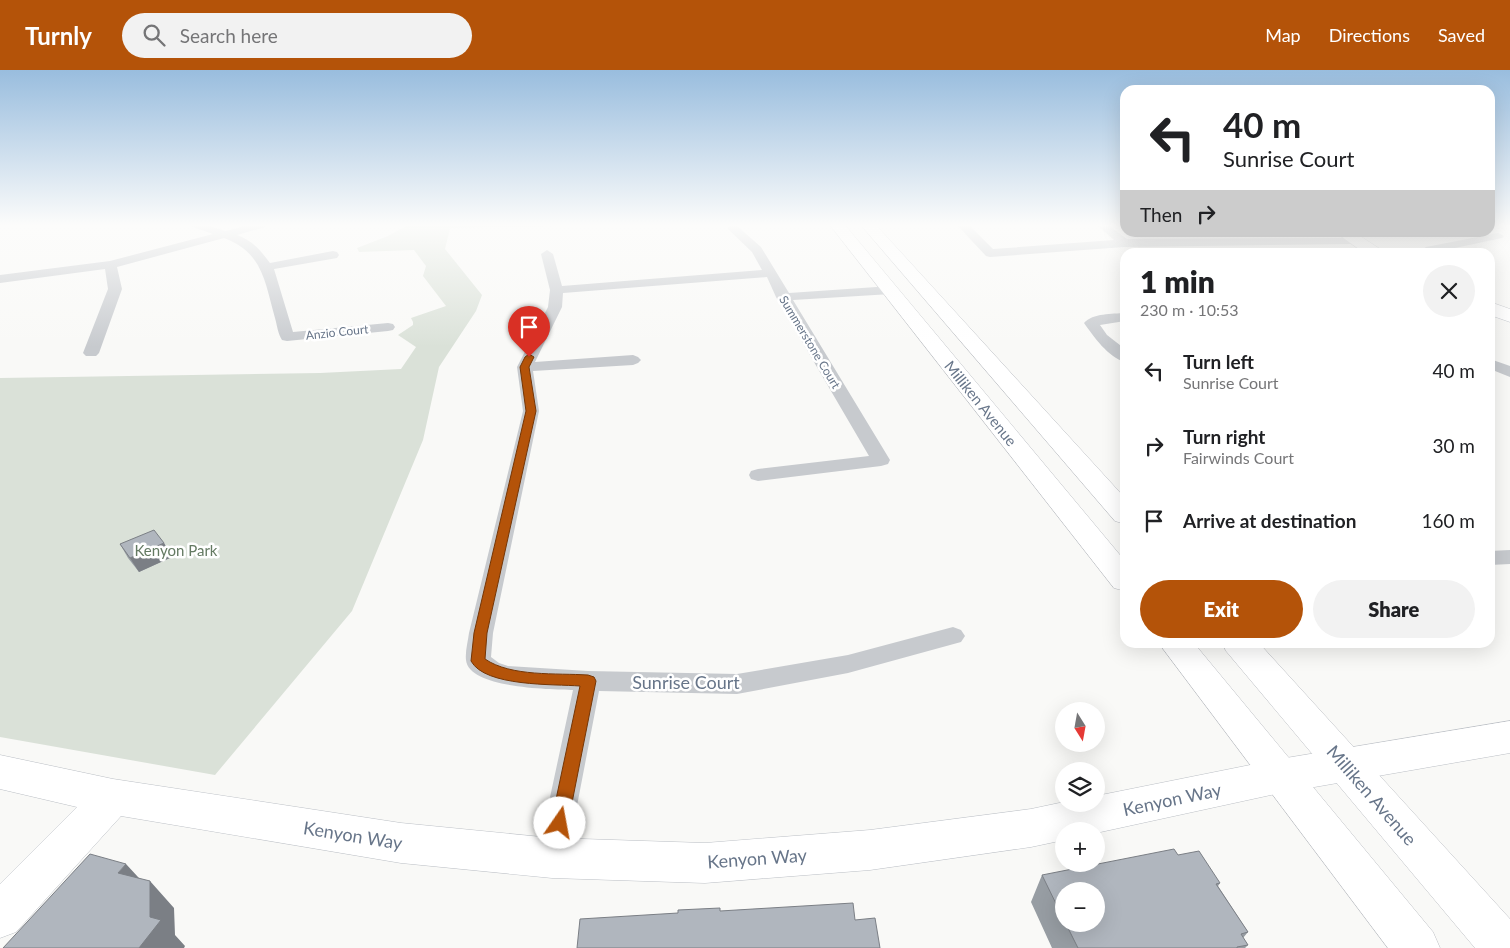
<!DOCTYPE html>
<meta charset="utf-8">
<style>
body{margin:0;font-family:Lato,sans-serif;background:#f2f2f2;color:#202124;height:100vh;display:flex;flex-direction:column;font-size:19px;white-space:nowrap}
*{box-sizing:border-box;margin:0}
p{font-size:16px;color:#757577}
.icon{flex:none;width:28px;height:28px;fill:none;stroke:currentColor;stroke-width:2;stroke-linecap:round;stroke-linejoin:round}
.map{position:relative;flex:1;overflow:hidden}
.panel{position:absolute;left:1120px;top:178px;width:375px;height:400px;display:flex;flex-direction:column;background:#fff;border-radius:15px;box-shadow:0 5px 20px #0002}
.panel>*{flex:none}
.top-card{position:absolute;left:1120px;top:15px;width:375px;height:152px;border-radius:15px;box-shadow:0 5px 20px #0002;background:#fff;color:#202124;overflow:hidden}
.needle{width:32px;rotate:169deg}
.buttons{position:absolute;left:1055px;top:632px;display:grid;gap:10px}
.buttons a{display:grid;place-items:center;width:50px;height:50px;border-radius:50%;background:#fff;box-shadow:0 5px 20px #0002;font-size:25px}
.pin{position:absolute;display:grid;place-items:center;width:42px;height:42px;color:#fff;margin:-51px -21px;border-radius:50% 50% 50% 0;rotate:-45deg;box-shadow:0 0 5px #0007}
.pin .icon{rotate:45deg}
.me{position:absolute;width:55px;margin:-28px;rotate:12deg;stroke-linejoin:round;filter:drop-shadow(0 0 4px #0008)}
.turn{display:flex;align-items:center;gap:18px;height:105px;padding:0 20px;font-size:22px}
.turn .icon{width:65px;height:65px;stroke-width:2.5}
.turn b{display:block;font-size:35px;line-height:42px}
.then{display:flex;align-items:center;height:48px;padding:0 20px;background:#0003;gap:10px;font-size:19px}
.round{display:grid;place-items:center;flex:none;width:52px;height:52px;border-radius:26px;background:#f2f2f2}
.overview{display:flex;align-items:center;justify-content:space-between;height:85px;padding:0 20px}
h1{font-size:30px;font-weight:800;line-height:38px}
.primary-button{display:flex;gap:10px;margin-top:auto;padding:10px 20px}
.primary-button a{flex:1;height:58px;border-radius:30px;background:#b45309;color:#fff;font-size:20px;font-weight:800;line-height:58px;text-align:center}
.primary-button a+a{background:#f2f2f2;color:#202124}
ul{padding:0;list-style:none}
li{display:flex;align-items:center;gap:15px;height:75px;padding:0 20px}
li div{flex:1}
li b{display:block;font-size:19px}
li em{font-style:normal}
header{display:flex;align-items:center;gap:30px;box-sizing:border-box;height:70px;padding:0 25px;background:#b45309;color:#fff}
header strong{font-size:24px}
nav{display:flex;gap:28px;margin-inline-start:auto;font-size:18px}
.search{width:350px;height:45px;background:#f2f2f2;display:flex;align-items:center;gap:12px;box-sizing:border-box;padding:0 18px;border-radius:28px;color:#757577;font-size:19px}
.map>svg:first-child{display:block}
.green{fill:#dae1d8}
.lines{fill:none;stroke-linecap:round;stroke-linejoin:round}
.secondary-casing{stroke:#bbbfc5;stroke-width:1}
.primary-casing{stroke:#babdc2;stroke-width:1}
.street{fill:#c7cace;fill-rule:evenodd}
.secondary{fill:#fff;fill-rule:evenodd}
.primary{fill:#fff;fill-rule:evenodd}
.wall{fill:#979da3;fill-rule:evenodd}
.shaded-wall{fill:#7b7f85}
.building{fill:#b0b6be;stroke:#7b7f85}
.route{fill:#b45309;stroke:#753606}
.labels{text-anchor:middle;dominant-baseline:central;stroke-width:5;stroke-linejoin:round;paint-order:stroke}
.far-street-label{font-size:12px;fill:#677589;stroke:#fff}
.street-label{font-size:15px;fill:#677589;stroke:#fff}
.park-label{font-size:15px;fill:#647a62;stroke:#fff}
.near-street-label{font-size:18px;fill:#677589;stroke:#fff}
</style>
<header>
<strong>Turnly</strong>
<div class="search"><svg class="icon" aria-label="search" viewBox="0 0 24 24"><circle cx="10" cy="10" r="6"/><path d="M15 15l6 6"/></svg>Search here</div>
<nav><a>Map</a><a>Directions</a><a>Saved</a></nav>
</header>
<div class="map">
<svg width="1510" height="878" viewBox="0 0 1510 878">
<rect width="100%" height="100%" fill="#f9f9f7"/>
<path class="green" d="M408,155H610L450,158L445,179L482,225L476,241L439,297L423,370L352,541L215,705L0,667V308L320,303L401,299L416,277L398,265L413,255V252L411,248L446,236L423,206L426,196L414,180L359,182L357,178L388,166Z"/>
<g class="lines">
<defs>
<g id="secondary">
<path d="M1335,162H1354L1380,179L1382,182H1363Z"/>
<path d="M1490,232L1510,239V252L1490,245Z"/>
<path d="M1510,651V683L1280,723L1096,763V761H1064V770L1031,777L870,800L705,813L552,808L401,793L121,746L16,862L0,868V814L77,737L0,719V685L113,709L401,753L552,768L705,773L870,760L1031,739L1064,732L1096,734V726L1280,689Z"/>
</g>
<g id="primary">
<path d="M830,155H845L1125,491V521L1114,518Z"/>
<path d="M861,155H876L1125,428V454L1115,451Z"/>
<path d="M1158,572H1193L1433,862L1440,878H1388Z"/>
<path d="M1222,572H1258L1510,849V878H1475L1226,581Z"/>
</g>
</defs>
<use href="#secondary" class="secondary-casing"/>
<use href="#primary" class="primary-casing"/>
<g class="street">
<path d="M192,155H207L225,161L250,155H266L265,157L237,165C252,170 261,181 270,193L333,181L337,182L339,185L337,188L274,199L293,262L388,253L393,254L395,257L393,260L388,261L287,271L282,270C278,264 277,255 275,248C265,213 263,182 224,168L117,197L122,219L99,283L96,286H86L83,283L108,219L105,199L0,213V205L110,191L213,164L193,157Z"/>
<path d="M733,155L737,156L761,177L789,223L891,216L898,220L891,224L793,230L890,390L888,394L881,396L758,411L751,409L749,405L751,401L758,399L869,386L776,227L767,207L563,223L562,237L535,292L633,285L638,287L641,290L638,293L633,295L533,301L539,341L493,563L491,587L499,593L508,596L588,601L737,604L848,585L953,557L961,560L965,566L961,572L848,603L737,624L599,621L567,788L563,798L552,803L541,798L537,788L573,620C552,619 469,619 466,590C465,582 468,571 469,563L523,341L517,297L548,237L550,220L541,184L547,180L553,184L562,216L762,200L752,182L727,158Z"/>
<path d="M957,155H969L993,179L1114,170L1097,155H1108L1127,169L1355,168L1361,171L1355,174L1124,177L990,187L986,186Z"/>
<path d="M1498,163L1504,166L1502,168L1436,182L1420,181L1426,177Z"/>
<path d="M1125,243V251L1100,255L1107,265L1125,279V292C1108,287 1094,267 1084,253C1093,243 1112,244 1125,243Z"/>
<path d="M1490,289L1510,296V307L1490,299Z"/>
<path d="M1510,480V494L1490,495V481Z"/>
</g>
<use href="#secondary" class="secondary"/>
<use href="#primary" class="primary"/>
</g>
<g class="wall">
<path d="M164,473L172,487L139,502L128,488L120,474Z"/>
<path d="M1042,805L1220,813L1218,816L1248,862L1243,868L1248,875L1245,878H1052L1031,832ZM1064,821L1096,854H1064Z"/>
</g>
<g class="shaded-wall">
<path d="M164,473L172,487L139,502L130,488Z"/>
<path d="M126,794L150,820V811L174,838L175,865L185,876L184,878H139L150,847L118,803Z"/>
</g>
<g class="building">
<path d="M154,460L164,473L130,488L120,474Z"/>
<path d="M1174,779L1178,785L1199,781L1220,813L1216,814L1248,862L1241,864L1248,875L1237,877V878H1078L1066,854H1096V821H1064V850L1042,805Z"/>
<path d="M90,784L126,794L118,803L150,811V847L161,850L139,878H3Z"/>
<path d="M853,833L855,850L875,848L880,878H577L580,849L678,843V840L720,838V841Z"/>
</g>
<linearGradient id="sky" x2="0" y2="1"><stop stop-color="#99bdde"/><stop offset="0.56" stop-color="#fcfcfb"/><stop offset="1" stop-color="#fcfcfb" stop-opacity="0"/></linearGradient>
<rect width="1510" height="277" fill="url(#sky)"/>
<path class="route" d="M529,284L534,287L529,297L536,341L487,563L485,589C511,607 557,603 588,605L594,607L596,611L568,753L565,758L560,761L554,758L551,753L580,616C554,614 485,617 471,591L474,563L526,341L520,297L525,287Z"/>
<g class="labels">
<g class="far-street-label">
<text transform="translate(337 262) rotate(-6)">Anzio Court</text>
<text transform="translate(810 272) rotate(59)">Summerstone Court</text>
</g>
<g class="street-label">
<text transform="translate(981 333) rotate(51)">Milliken Avenue</text>
</g>
<g class="park-label">
<text x="176" y="480">Kenyon Park</text>
</g>
<g class="near-street-label">
<text x="686" y="612">Sunrise Court</text>
<text transform="translate(1372 725) rotate(49)">Milliken Avenue</text>
<text transform="translate(1172 729) rotate(-12)">Kenyon Way</text>
<text transform="translate(353 765) rotate(9)">Kenyon Way</text>
<text transform="translate(757 788) rotate(-4)">Kenyon Way</text>
</g>
</g>
</svg>
<div class="buttons">
<a><svg class="needle" viewBox="-14 -14 28 28"><path d="M0-13l5 13h-10z" fill="#e53935"/><path d="M0 13l5-13h-10z" fill="#757577"/></svg></a>
<a><svg class="icon" aria-label="layers" viewBox="0 0 24 24"><path d="M12 4l9 5-9 5-9-5zM3 14l9 5 9-5"/></svg></a>
<a>+</a>
<a>−</a>
</div>
<div class="pin" style="left:529px;top:287px;background:#d93025"><svg class="icon" aria-label="arrive" viewBox="0 0 24 24"><path d="M6 21V4h12l-3 4 3 4H6"/></svg></div>
<svg class="me" style="left:560px;top:753px" viewBox="-20 -20 40 40"><circle r="19" fill="#fff"/><path d="M0-13L10 11 0 6-10 11z" fill="#b45309"/></svg>
<div class="top-card">
<div class="turn"><svg class="icon" aria-label="left" viewBox="0 0 24 24"><path d="M17 20v-9H6M10 6l-5 5 5 5"/></svg><div><b>40 m</b>Sunrise Court</div></div>
<div class="then">Then<svg class="icon" aria-label="right" viewBox="0 0 24 24"><path d="M7 20v-9h11M14 6l5 5-5 5"/></svg></div>
</div>
<section class="panel">
<div class="overview"><div><h1>1 min</h1><p>230 m · 10:53</p></div><a class="round"><svg class="icon" aria-label="close" viewBox="0 0 24 24"><path d="M6 6l12 12M18 6L6 18"/></svg></a></div>
<ul>
<li><svg class="icon" aria-label="left" viewBox="0 0 24 24"><path d="M17 20v-9H6M10 6l-5 5 5 5"/></svg><div><b>Turn left</b><p>Sunrise Court</p></div><em>40 m</em></li>
<li><svg class="icon" aria-label="right" viewBox="0 0 24 24"><path d="M7 20v-9h11M14 6l5 5-5 5"/></svg><div><b>Turn right</b><p>Fairwinds Court</p></div><em>30 m</em></li>
<li><svg class="icon" aria-label="arrive" viewBox="0 0 24 24"><path d="M6 21V4h12l-3 4 3 4H6"/></svg><div><b>Arrive at destination</b></div><em>160 m</em></li>
</ul>
<div class="primary-button"><a>Exit</a><a>Share</a></div>
</section>
</div>
